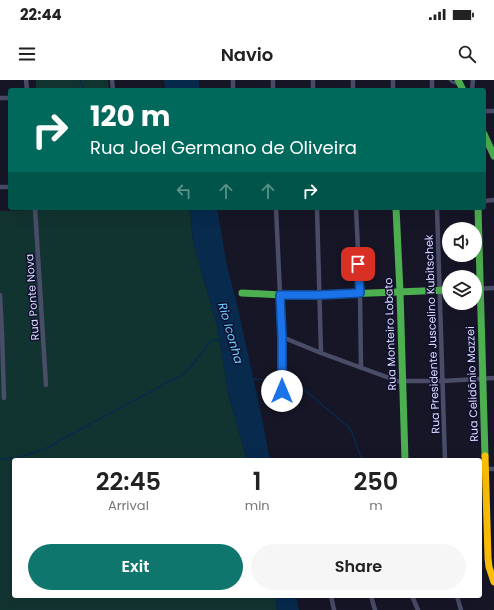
<!DOCTYPE html>
<meta charset="utf-8">
<style>
body{margin:0;font-family:Poppins,sans-serif;background:#f6f6f6;color:#222;height:100vh;display:flex;flex-direction:column;font-size:15px;white-space:nowrap}
*{box-sizing:border-box;margin:0}
p{font-size:13px;color:#767676}
.icon{flex:none;width:22px;height:22px;fill:none;stroke:currentColor;stroke-width:2;stroke-linecap:round;stroke-linejoin:round}
.map{position:relative;flex:1;overflow:hidden}
.sheet{position:absolute;left:12px;top:378px;width:470px;height:140px;display:flex;flex-direction:column;background:#fff;border-radius:4px;box-shadow:0 4px 16px #0002}
.sheet>*{flex:none}
.guide{position:absolute;left:8px;top:8px;width:478px;height:122px;border-radius:4px;box-shadow:0 4px 16px #0002;background:#00695c;color:#fff;overflow:hidden}
.controls{position:absolute;left:442px;top:142px;display:grid;gap:8px}
.controls a{display:grid;place-items:center;width:40px;height:40px;border-radius:50%;background:#fff;box-shadow:0 4px 16px #0002;font-size:20px}
.pin{position:absolute;display:grid;place-items:center;width:34px;height:34px;color:#fff;margin:-17px;border-radius:8px;box-shadow:0 2px 6px #0006}
.me{position:absolute;width:44px;margin:-22px;rotate:0deg;stroke-linejoin:round;filter:drop-shadow(0 0 3px #0008)}
.turn{display:flex;align-items:center;gap:14px;height:84px;padding:0 16px;font-size:18px}
.turn .icon{width:52px;height:52px;stroke-width:2.5}
.turn b{display:block;font-size:28px;line-height:34px}
.lanes{display:flex;align-items:center;height:38px;padding:0 16px;background:#0003;justify-content:center;gap:20px;direction:ltr}
.lanes .off{opacity:.35}
.eta{display:flex;justify-content:space-evenly;align-items:center;height:68px;text-align:center}
.eta b{font-size:24px;font-weight:600;line-height:28px}
.primary-button{display:flex;gap:8px;margin-top:auto;padding:8px 16px}
.primary-button a{flex:1;height:46px;border-radius:24px;background:#0f766e;color:#fff;font-size:16px;font-weight:600;line-height:46px;text-align:center}
.primary-button a+a{background:#f6f6f6;color:#222}
.status{display:flex;justify-content:space-between;align-items:center;height:28px;padding:0 20px;background:#fff;direction:ltr}
.status svg{height:11px;fill:currentColor}
header{display:flex;justify-content:space-between;align-items:center;height:52px;padding:0 16px;background:#fff;font-size:18px;font-weight:600}
.map>svg:first-child{display:block}
.green{fill:#123431}
.water{fill:#072a4d}
.lines{fill:none;stroke-linecap:round;stroke-linejoin:round}
.stream{stroke:#072a4d;stroke-width:1.5}
.lane{stroke:#4a4d68;stroke-width:2.5}
.street{stroke:#4a4d68;stroke-width:4.5}
.fast{stroke:#4caf50;stroke-width:7}
.slow{stroke:#ffc107;stroke-width:7}
.route-casing{stroke:#114b97;stroke-width:10}
.route{stroke:#1a73e8;stroke-width:7}
.labels{text-anchor:middle;dominant-baseline:central;stroke-width:3;stroke-linejoin:round;paint-order:stroke}
.street-label{font-size:11px;fill:#dcddff;stroke:#100f2e}
.water-label{font-size:12px;font-style:italic;fill:#6ad0ff;stroke:#100f2e}
</style>
<div class="status"><b>22:44</b><svg viewBox="0 0 49 12"><path d="M0 12V9h3v3zM5 12V6h3v6zM10 12V3h3v9zM15 12V0h3v12zM26 1h20v11H26zM47 4h2v5h-2z"/></svg></div>
<header><svg class="icon" aria-label="menu" viewBox="0 0 24 24"><path d="M4 6h16M4 12h16M4 18h16"/></svg>Navio<svg class="icon" aria-label="search" viewBox="0 0 24 24"><circle cx="10" cy="10" r="6"/><path d="M15 15l6 6"/></svg></header>
<div class="map">
<svg width="494" height="530" viewBox="0 0 494 530">
<rect width="100%" height="100%" fill="#161627"/>
<g class="green">
<path d="M36,0H108L109,10H36Z"/>
<path d="M94,128H190L193,162L217,246L229,317L247,380H14V516H275L277,530H0V131Z"/>
</g>
<g class="water">
<path d="M164,0H199L200,10H166Z"/>
<path d="M190,128H217L227,186L236,220L260,328L270,380H247L229,317L217,246L193,162Z"/>
<path d="M275,516H296L299,530H277Z"/>
</g>
<g class="lines">
<g class="stream">
<path d="M80,0L84,10"/>
<path d="M252,299L280,301"/>
<path d="M284,301L293,303L300,306L345,344L350,349L352,353L362,380"/>
<path d="M0,379L18,378L49,367L75,352L182,295L190,288L209,263C212,260 215,259 219,260"/>
</g>
<path class="lane" d="M450,0L452,2L458,4"/>
<g class="street">
<path d="M26,0L27,10"/>
<path d="M112,0L113,10"/>
<path d="M233,0V10"/>
<path d="M273,0V10"/>
<path d="M313,0V10"/>
<path d="M353,0V10"/>
<path d="M393,0V10"/>
<path d="M432,0V10"/>
<path d="M472,10L473,0"/>
<path d="M0,18H10"/>
<path d="M484,31H494"/>
<path d="M0,107H10"/>
<path d="M484,121L494,120"/>
<path d="M35,128L46,305"/>
<path d="M276,128L282,257V325"/>
<path d="M317,128L321,273"/>
<path d="M356,128L360,213L361,288"/>
<path d="M437,128L445,380"/>
<path d="M475,209L494,208"/>
<path d="M0,215L2,253L4,318"/>
<path d="M282,257L321,273L403,303"/>
<path d="M403,301H443L494,298"/>
<path d="M480,389H494"/>
<path d="M331,516L334,530"/>
<path d="M371,516L375,530"/>
<path d="M412,516L418,530"/>
<path d="M457,516L461,530"/>
</g>
<g class="fast">
<path d="M458,0L463,10"/>
<path d="M484,54L494,76"/>
<path d="M396,128L400,212L405,380"/>
<path d="M478,128L485,376"/>
<path d="M242,213L281,215H319L449,210"/>
</g>
<path class="slow" d="M485,376L488,478L489,487L494,502"/>
</g>
<g class="lines">
<defs>
<path id="route" d="M282,311V257L280,215H319L360,213L358,184"/>
</defs>
<use href="#route" class="route-casing"/>
<use href="#route" class="route"/>
</g>
<g class="labels">
<g class="street-label">
<text transform="translate(32 217) rotate(-94)">Rua Ponte Nova</text>
<text transform="translate(390 254) rotate(-92)">Rua Monteiro Lobato</text>
<text transform="translate(432 254) rotate(-92)">Rua Presidente Juscelino Kubitschek</text>
<text transform="translate(472 304) rotate(-92)">Rua Celidônio Mazzei</text>
</g>
<g class="water-label">
<text transform="translate(231 253) rotate(74)">Rio Iconha</text>
</g>
</g>
</svg>
<div class="controls">
<a><svg class="icon" aria-label="sound" viewBox="0 0 24 24"><path d="M4 9h4l5-4v14l-5-4H4zM17 9q2 3 0 6"/></svg></a>
<a><svg class="icon" aria-label="layers" viewBox="0 0 24 24"><path d="M12 4l9 5-9 5-9-5zM3 14l9 5 9-5"/></svg></a>
</div>
<div class="pin" style="left:358px;top:184px;background:#d93025"><svg class="icon" aria-label="arrive" viewBox="0 0 24 24"><path d="M6 21V4h12l-3 4 3 4H6"/></svg></div>
<svg class="me" style="left:282px;top:311px" viewBox="-20 -20 40 40"><circle r="19" fill="#fff"/><path d="M0-13L10 11 0 6-10 11z" fill="#1a73e8"/></svg>
<div class="guide">
<div class="turn"><svg class="icon" aria-label="right" viewBox="0 0 24 24"><path d="M7 20v-9h11M14 6l5 5-5 5"/></svg><div><b>120 m</b>Rua Joel Germano de Oliveira</div></div>
<div class="lanes"><svg class="icon off" aria-label="left" viewBox="0 0 24 24"><path d="M17 20v-9H6M10 6l-5 5 5 5"/></svg><svg class="icon off" aria-label="ahead" viewBox="0 0 24 24"><path d="M12 20V5M6 11l6-6 6 6"/></svg><svg class="icon off" aria-label="ahead" viewBox="0 0 24 24"><path d="M12 20V5M6 11l6-6 6 6"/></svg><svg class="icon" aria-label="right" viewBox="0 0 24 24"><path d="M7 20v-9h11M14 6l5 5-5 5"/></svg></div>
</div>
<section class="sheet">
<div class="eta">
<div><b>22:45</b><p>Arrival</p></div>
<div><b>1</b><p>min</p></div>
<div><b>250</b><p>m</p></div>
</div>
<div class="primary-button"><a>Exit</a><a>Share</a></div>
</section>
</div>
